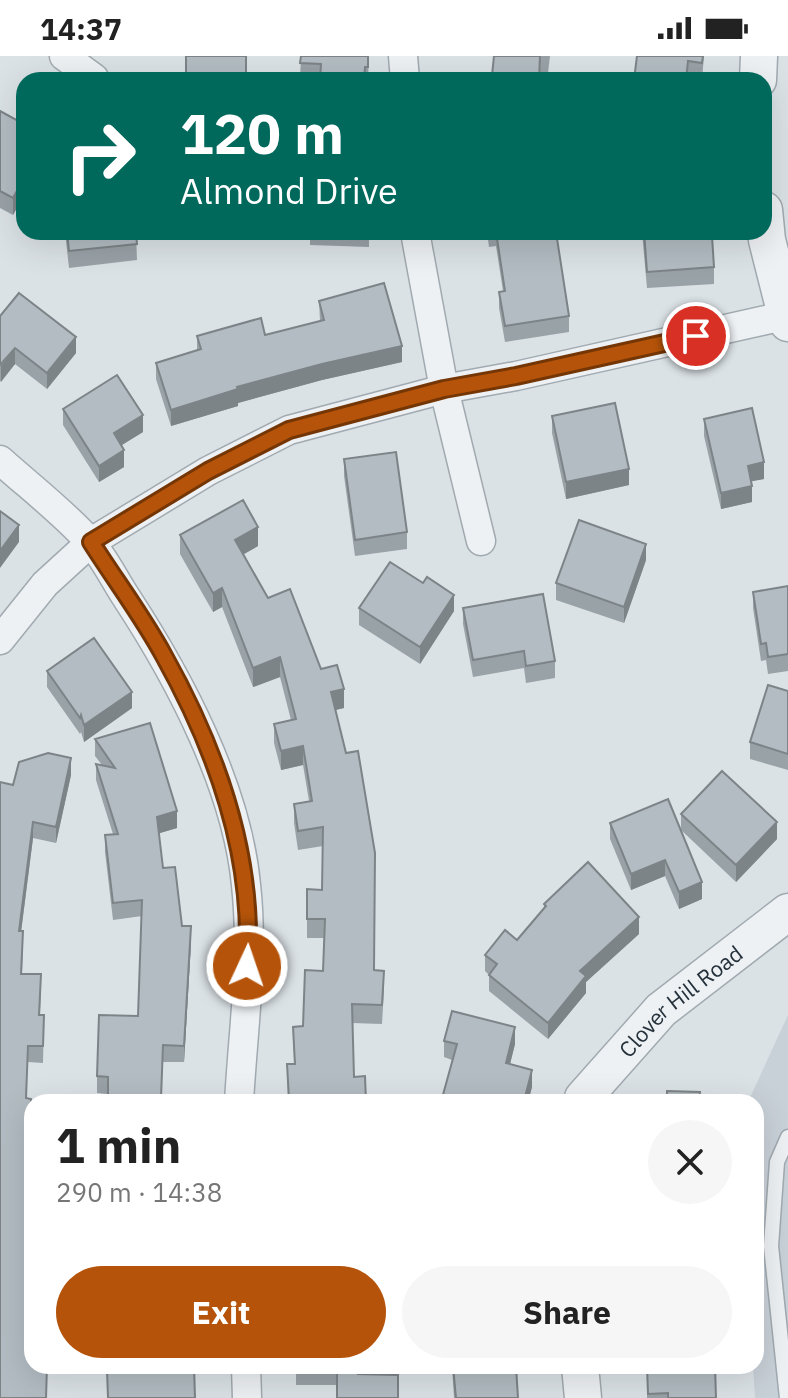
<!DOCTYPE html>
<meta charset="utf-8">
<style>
body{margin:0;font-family:"IBM Plex Sans",sans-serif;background:#f6f6f6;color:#222;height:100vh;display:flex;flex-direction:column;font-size:30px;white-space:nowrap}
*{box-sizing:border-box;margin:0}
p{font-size:26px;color:#767676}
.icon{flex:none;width:44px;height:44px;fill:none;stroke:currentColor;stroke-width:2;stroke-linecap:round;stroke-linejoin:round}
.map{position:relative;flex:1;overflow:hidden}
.sheet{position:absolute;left:24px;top:1038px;width:740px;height:280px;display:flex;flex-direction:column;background:#fff;border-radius:24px;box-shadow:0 8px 32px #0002}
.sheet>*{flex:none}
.banner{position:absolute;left:16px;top:16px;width:756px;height:168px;border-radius:24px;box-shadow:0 8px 32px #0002;background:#00695c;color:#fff;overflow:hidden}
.pin{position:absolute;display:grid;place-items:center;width:68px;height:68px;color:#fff;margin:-34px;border:4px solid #fff;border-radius:50%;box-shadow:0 2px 8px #0007}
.me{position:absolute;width:88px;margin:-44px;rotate:3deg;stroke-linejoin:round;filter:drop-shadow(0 0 6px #0008)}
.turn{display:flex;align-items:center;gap:28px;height:168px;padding:0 32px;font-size:36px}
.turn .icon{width:104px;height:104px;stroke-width:2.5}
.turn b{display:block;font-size:56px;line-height:68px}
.round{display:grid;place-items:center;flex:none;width:84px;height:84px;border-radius:42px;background:#f6f6f6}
.overview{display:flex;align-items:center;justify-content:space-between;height:136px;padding:0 32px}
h1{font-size:48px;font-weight:700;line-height:60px}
.action{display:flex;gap:16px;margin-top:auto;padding:16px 32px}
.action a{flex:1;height:92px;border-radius:48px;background:#b45309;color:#fff;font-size:32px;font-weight:700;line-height:92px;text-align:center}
.action a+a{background:#f6f6f6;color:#222}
.status{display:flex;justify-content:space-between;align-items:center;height:56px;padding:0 40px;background:#fff;direction:ltr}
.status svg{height:22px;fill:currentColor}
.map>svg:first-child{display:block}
.built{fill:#c9d1d8}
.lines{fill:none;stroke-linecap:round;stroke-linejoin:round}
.service-casing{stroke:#a1aab0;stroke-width:17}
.minor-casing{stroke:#a1aab0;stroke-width:31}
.tertiary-casing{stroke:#a1aab0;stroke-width:39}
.service{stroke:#eef1f4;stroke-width:14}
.minor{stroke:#eef1f4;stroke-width:28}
.tertiary{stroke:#eef1f4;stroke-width:36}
.wall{fill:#99a2a7}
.shaded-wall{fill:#7d8488}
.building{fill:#b2bcc2;stroke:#7d8488;stroke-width:2}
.route-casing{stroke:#753606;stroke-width:20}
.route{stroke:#b45309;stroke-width:14}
.labels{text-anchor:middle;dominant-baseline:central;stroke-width:7;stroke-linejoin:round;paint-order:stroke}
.street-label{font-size:22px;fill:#25323c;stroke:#eaf0f4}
</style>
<div class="status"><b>14:37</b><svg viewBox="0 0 49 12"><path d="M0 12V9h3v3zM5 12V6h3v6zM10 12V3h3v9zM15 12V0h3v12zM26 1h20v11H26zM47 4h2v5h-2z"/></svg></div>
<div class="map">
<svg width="788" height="1342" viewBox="0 0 788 1342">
<rect width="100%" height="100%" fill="#dbe2e6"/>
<path class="built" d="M788,959V1342H755L753,1310H756V1046H748Z"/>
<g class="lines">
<defs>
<path id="service" d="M787,1342L771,1190L777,1106L788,1081"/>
<g id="minor">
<path d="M64,0L94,22"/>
<path d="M403,0L405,24"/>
<path d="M415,176L444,333L481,485"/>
<path d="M0,404C29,430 63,456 89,485C104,501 114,523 126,541C179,622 237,731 246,829C254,900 243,974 239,1046"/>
<path d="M0,584L45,528L91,486L208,415L289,374L444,333L516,320L788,259"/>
<path d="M246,1310L247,1342"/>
</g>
<g id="tertiary">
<path d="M758,24L759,0"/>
<path d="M764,154L767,184L788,267"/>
<path id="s1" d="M583,1046V1042L661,954L788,856"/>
<path d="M580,1310L583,1342"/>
</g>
</defs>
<use href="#service" class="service-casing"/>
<use href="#minor" class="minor-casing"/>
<use href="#tertiary" class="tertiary-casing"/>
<use href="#service" class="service"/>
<use href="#minor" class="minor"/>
<use href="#tertiary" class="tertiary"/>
</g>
<g class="wall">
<path d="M301,0H369L368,24H300Z"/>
<path d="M494,0H550L548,17L540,16Z"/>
<path d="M704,0L702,23L688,22L634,24Z"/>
<path d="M0,55L24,68V139L13,159L0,152Z"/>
<path d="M65,176H136L137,204L69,212Z"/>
<path d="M310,176H369V191L310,189Z"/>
<path d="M487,176H562V182L557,183L569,260V276L505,286L499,252V236L503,235L496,190L489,191Z"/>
<path d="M642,176H706L714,211V228L647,232Z"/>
<path d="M319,245L402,306L322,324L238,347V350L171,370L156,323V307L197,295V280L265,279L320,265Z"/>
<path d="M0,260L76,297L47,333L15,308L0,326Z"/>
<path d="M63,353L143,376L121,389L124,411L99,426L63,369Z"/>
<path d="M552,360L629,429L566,443L552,377Z"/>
<path d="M704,363L764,423L751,425L752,446L721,453L704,380Z"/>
<path d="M344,403L407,476V493L355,500L344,420Z"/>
<path d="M180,479L258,490L244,498L268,542L321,613L344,652L335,654L374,914L384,934L382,968L352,967L354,1021L366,1046H288L287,1008H294L293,971L303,970L323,915L324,882H307V833L322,834L323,790L298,794L294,767V748L309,745L303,709L281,714L274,687V668L291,664L280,621L253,631L222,551L213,556L180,498Z"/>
<path d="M646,504L624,567L556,544V527Z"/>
<path d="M788,530V615L768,618L766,604L761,605L753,552V536Z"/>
<path d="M359,552L454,555L420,608L359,569Z"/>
<path d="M463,552L555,605V622L526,627L524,612L473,621L463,568Z"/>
<path d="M47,615L132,652L84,686L81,676L80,678L47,631Z"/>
<path d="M788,635V714L750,703V686Z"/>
<path d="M95,683L177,772L159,777L163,812L182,870L191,887L184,1006H163L161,1042L185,1046L97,1037V1020L138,960L142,860L113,864L105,796V779L113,778L96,724V708L102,709L95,700Z"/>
<path d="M71,719L56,787L33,782L21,875L23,892L22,918L41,935L40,959H44L43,1007L28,1006L0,1342L13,729Z"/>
<path d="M668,743L702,843L679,853L665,820L631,834L610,783V767Z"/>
<path d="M681,758L777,783L736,826L681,774Z"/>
<path d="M544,848L639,878L586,926V937L548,983L489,935V919L485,915V899L517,884L544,853Z"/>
<path d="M444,985L515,988L510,1008L532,1031L528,1046H441L452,1004L444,1001Z"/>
<path d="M296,1310H358L337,1329H296Z"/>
<path d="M452,1310H516L518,1342H454Z"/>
<path d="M647,1310L716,1342H647Z"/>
</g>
<g class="shaded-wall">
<path d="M24,122V139L13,159V142Z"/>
<path d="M76,281V297L47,333V317Z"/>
<path d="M402,290V306L322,324L238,347V350L171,370V354L237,331L322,308Z"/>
<path d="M15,292V308L1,326V310Z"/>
<path d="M143,359V376L114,394V377Z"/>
<path d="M124,394V411L99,426V410Z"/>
<path d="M764,406V423L748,426V410Z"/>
<path d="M629,413V429L566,443V426Z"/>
<path d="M752,430V446L721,453V437Z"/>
<path d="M19,469V486L0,512V495Z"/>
<path d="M258,471V490L235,503V484Z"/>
<path d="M646,488V504L624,567V551Z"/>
<path d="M222,532V551L213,556V537Z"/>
<path d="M454,539V555L420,608V591Z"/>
<path d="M280,601V621L253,631V612Z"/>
<path d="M344,633V652L331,655V636Z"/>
<path d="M132,636V652L84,686V669Z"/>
<path d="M303,690V709L281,714V695Z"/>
<path d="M71,702V719L56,787V771Z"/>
<path d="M177,755V772L157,778V761Z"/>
<path d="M33,766V782L19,892V875Z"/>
<path d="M777,766V783L736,826V809Z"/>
<path d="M665,804V820L631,834V818Z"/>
<path d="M702,826V843L679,853V836Z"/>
<path d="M639,861V878L586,926V937L548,983V967L580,915Z"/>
<path d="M191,870V887L184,1006V990Z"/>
<path d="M515,971V988L506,1024V1007Z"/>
<path d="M532,1014V1031L528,1046H525V1041Z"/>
</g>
<g class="building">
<rect x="186" y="0" width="60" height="24"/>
<path d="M301,0H368V11H365L364,24H320L321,8L300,7Z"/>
<path d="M494,0H540L539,24H489V19H492Z"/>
<path d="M637,0H703L702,7L688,5L686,24H634Z"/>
<path d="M0,55L24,68V122L13,142L0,135Z"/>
<path d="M67,176H136L137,188L69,195Z"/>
<path d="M496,176H556L569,260L505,270L499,236L505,235Z"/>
<path d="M644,176H706V180H712L714,211L647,216Z"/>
<path d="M384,227L402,290L322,308L237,331L238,333L171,354L156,307L201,293L197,280L261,262L265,279L324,264L319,245Z"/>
<path d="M19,237L76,281L47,317L15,292L0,309V260Z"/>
<path d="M117,319L143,359L114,377L124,394L99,410L63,353Z"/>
<path d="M615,347L629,413L566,426L552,360Z"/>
<path d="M752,352L764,406L748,410L752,430L721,437L704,363Z"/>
<path d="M396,396L407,476L355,484L344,403Z"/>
<path d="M243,444L258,471L235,484L268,542L290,533L321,613L337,609L344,633L331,636L346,697L358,695L375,797L374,914L384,915L382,949L352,948L354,1021L365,1020L366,1046H295V1042L289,1043L287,1008H295L293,971L303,970L305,914L323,915L325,863H307V833L322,834L323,771L298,775L294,748L312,745L303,690L281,695L274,668L296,663L280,601L253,612L222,532L213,537L180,479Z"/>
<path d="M0,455L19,469L0,495Z"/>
<path d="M579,464L646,488L624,551L556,527Z"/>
<path d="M390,506L423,527L427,521L454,539L420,591L359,552Z"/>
<path d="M788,530V598L768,601L766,587L761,588L753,536Z"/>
<path d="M543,538L555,605L526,610L524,595L473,604L463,552Z"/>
<path d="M94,582L132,636L84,669L81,659L80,662L47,615Z"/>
<path d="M768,629L788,635V698L750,686Z"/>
<path d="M150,667L177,755L157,761L163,812L175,811L182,870H191L184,990L163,989L161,1042L185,1043V1046H108V1021L97,1020L99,959L138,960L142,844L113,847L105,779L118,778L96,708L115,712L95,683Z"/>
<path d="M48,697L71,702L56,771L33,766L19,875H23L21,918H41L39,959H44L43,990H28L26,1042L31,1043L28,1162L32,1163V1310H47L46,1342H0V726L13,729L19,706Z"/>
<path d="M722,715L777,766L736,809L681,758Z"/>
<path d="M668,743L702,826L679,836L665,804L631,818L610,767Z"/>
<path d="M588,806L639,861L580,915L586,920L548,967L489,919L497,908L485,899L505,874L517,884L546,850L544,848Z"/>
<path d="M452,955L515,971L506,1007L532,1014L525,1041L519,1040L518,1046H441L457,988L444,985Z"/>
<path d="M667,1035L700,1036L699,1046H667Z"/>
<path d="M119,1310H194L195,1342H108L107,1314L119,1313Z"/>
<path d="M337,1310H358V1318L398,1319V1342H337Z"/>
<path d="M453,1310H516L518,1342H456Z"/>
<path d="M647,1310H715L716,1342H668V1337L648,1338Z"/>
</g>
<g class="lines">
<defs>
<path id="route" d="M247,910C255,801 217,695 164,600C143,561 115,524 91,486L208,415L289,374L444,333L516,320L696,280"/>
</defs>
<use href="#route" class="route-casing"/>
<use href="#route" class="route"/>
</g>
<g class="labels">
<g class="street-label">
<text stroke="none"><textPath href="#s1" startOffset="142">Clover Hill Road</textPath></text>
</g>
</g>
</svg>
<div class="pin" style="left:696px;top:280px;background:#d93025"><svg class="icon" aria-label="arrive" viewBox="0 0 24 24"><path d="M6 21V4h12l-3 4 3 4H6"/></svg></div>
<svg class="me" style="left:247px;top:910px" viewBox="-20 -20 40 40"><circle r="17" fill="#b45309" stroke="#fff" stroke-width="3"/><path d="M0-11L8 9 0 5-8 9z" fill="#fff"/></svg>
<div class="banner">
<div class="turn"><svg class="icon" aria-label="right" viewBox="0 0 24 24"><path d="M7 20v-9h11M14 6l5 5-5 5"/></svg><div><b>120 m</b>Almond Drive</div></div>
</div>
<section class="sheet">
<div class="overview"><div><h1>1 min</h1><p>290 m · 14:38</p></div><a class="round"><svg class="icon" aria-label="close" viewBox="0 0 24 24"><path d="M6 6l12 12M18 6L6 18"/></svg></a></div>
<div class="action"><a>Exit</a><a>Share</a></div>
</section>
</div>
